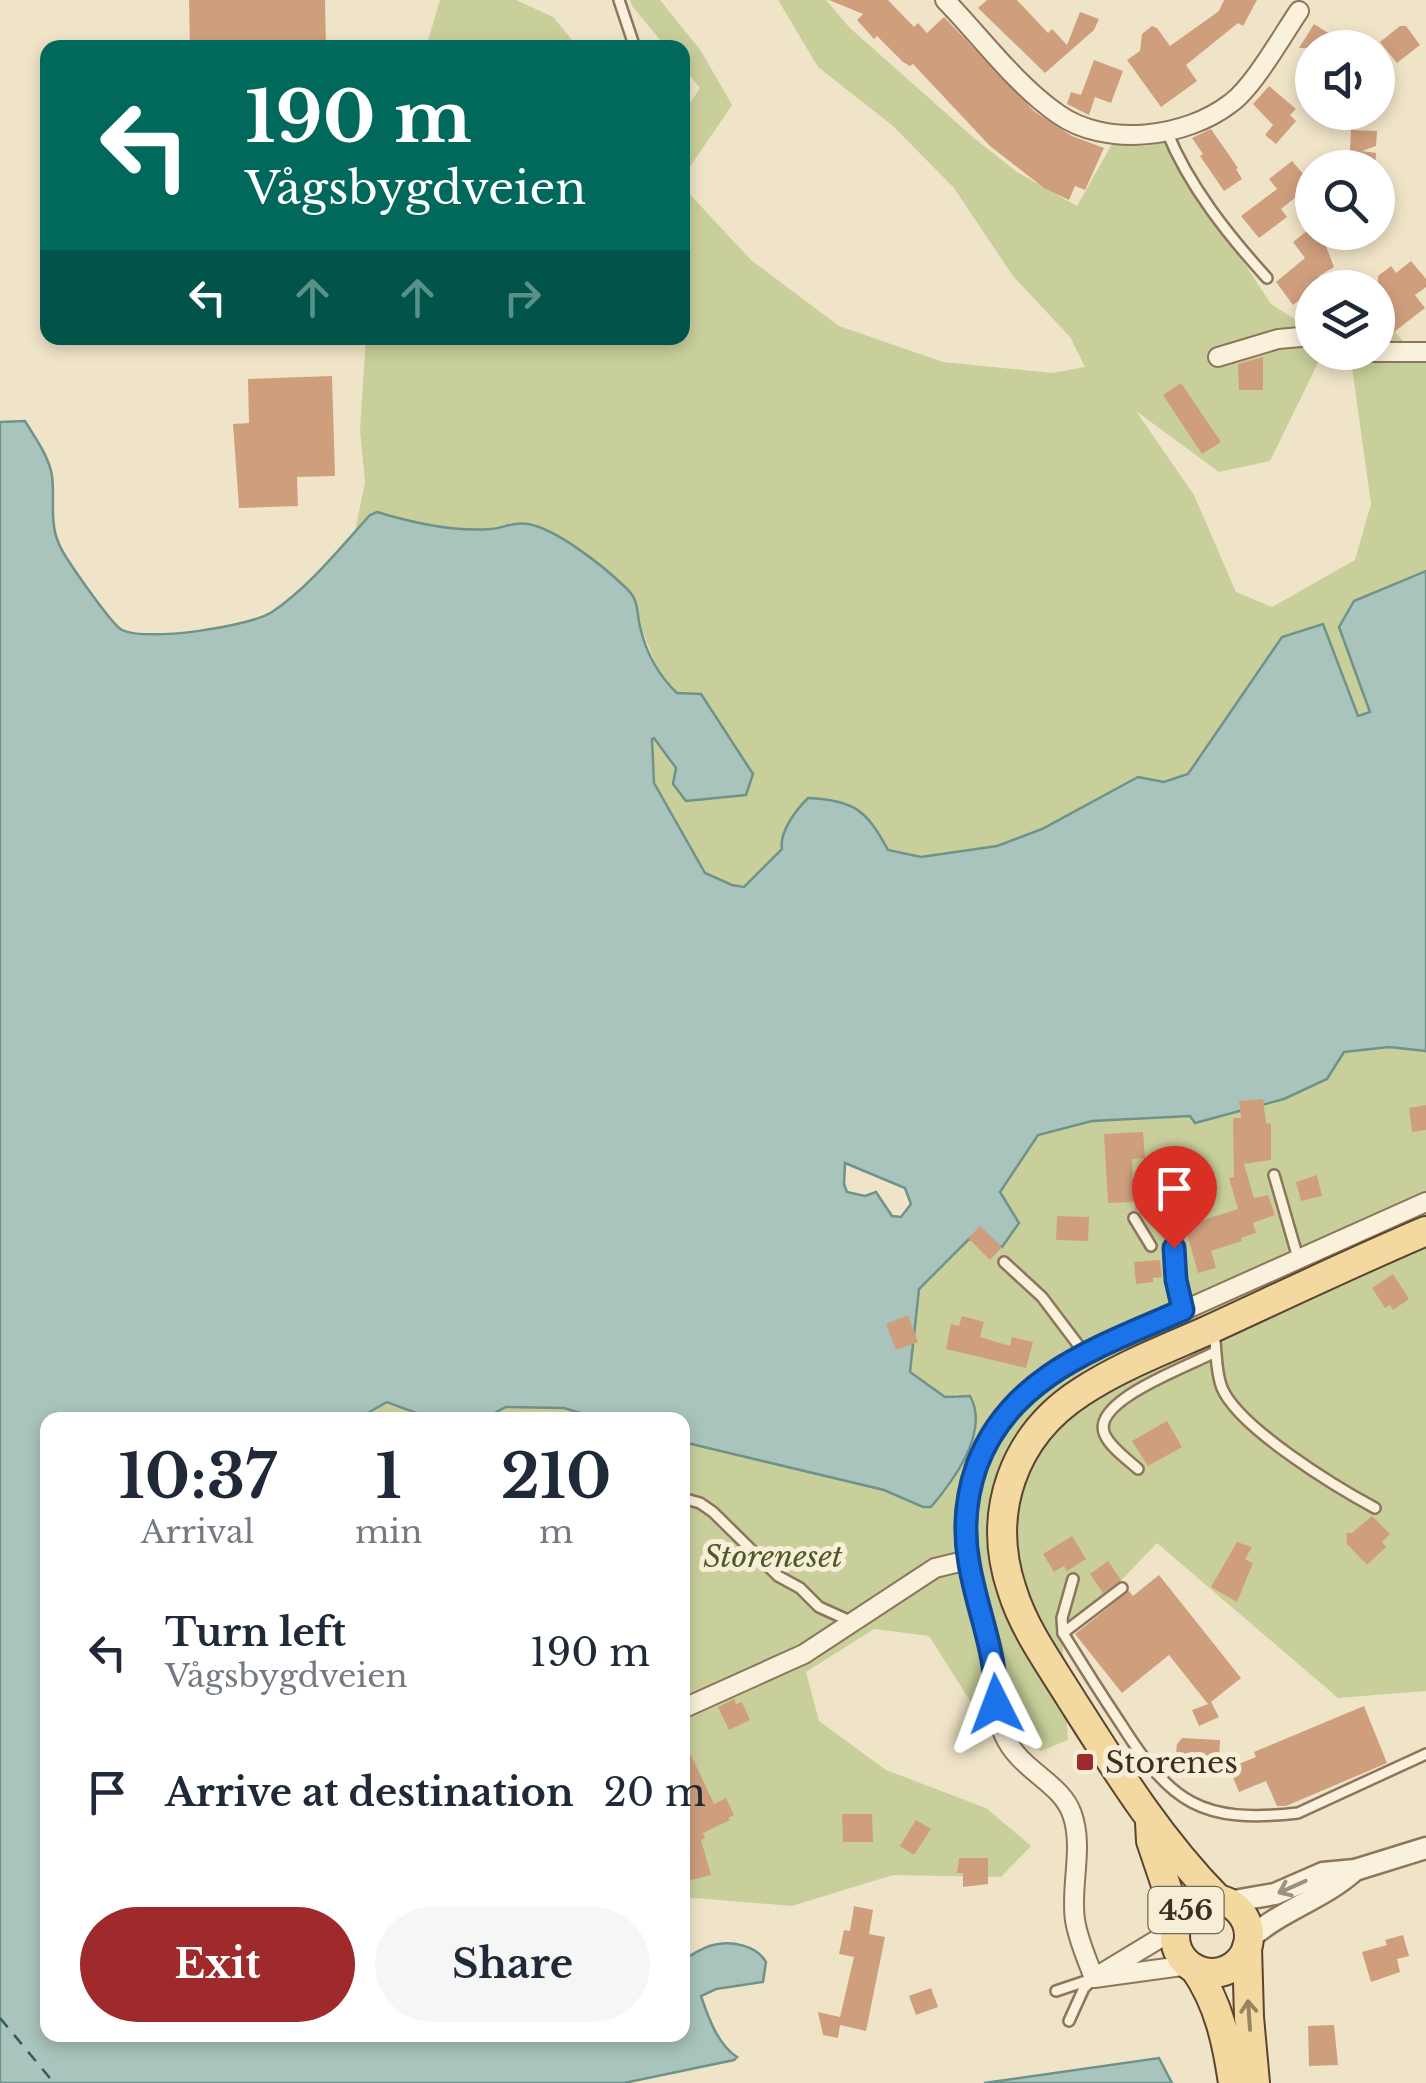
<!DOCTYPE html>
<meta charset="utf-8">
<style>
body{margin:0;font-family:"Libre Baskerville",serif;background:#f6f6f7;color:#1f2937;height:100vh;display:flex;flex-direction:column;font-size:38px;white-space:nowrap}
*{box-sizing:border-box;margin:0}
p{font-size:32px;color:#747a83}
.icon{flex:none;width:55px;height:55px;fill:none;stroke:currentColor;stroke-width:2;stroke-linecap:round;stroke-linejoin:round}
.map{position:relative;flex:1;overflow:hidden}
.sheet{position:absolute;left:40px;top:1412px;width:650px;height:630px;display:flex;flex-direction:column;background:#fff;border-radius:20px;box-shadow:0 5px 15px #0003}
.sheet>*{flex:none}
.guide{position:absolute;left:40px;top:40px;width:650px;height:305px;border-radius:20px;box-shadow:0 5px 15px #0003;background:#00695c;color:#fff;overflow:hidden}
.tools{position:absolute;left:1295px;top:30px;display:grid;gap:20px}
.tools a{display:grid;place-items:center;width:100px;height:100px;border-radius:50%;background:#fff;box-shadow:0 5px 15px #0003;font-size:50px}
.pin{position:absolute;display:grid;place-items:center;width:85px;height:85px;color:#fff;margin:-102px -42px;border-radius:50% 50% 50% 0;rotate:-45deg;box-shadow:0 0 10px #0007}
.pin .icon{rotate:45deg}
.me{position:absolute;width:110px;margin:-55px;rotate:357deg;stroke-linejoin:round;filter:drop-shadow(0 0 8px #0008)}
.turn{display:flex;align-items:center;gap:35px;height:210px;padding:0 40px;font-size:45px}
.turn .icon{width:130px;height:130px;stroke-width:2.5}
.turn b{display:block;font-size:70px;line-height:85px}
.lanes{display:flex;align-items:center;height:95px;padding:0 40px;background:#0003;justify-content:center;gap:50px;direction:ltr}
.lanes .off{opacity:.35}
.eta{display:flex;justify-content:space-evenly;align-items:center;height:170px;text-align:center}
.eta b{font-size:60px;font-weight:700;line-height:70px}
.primary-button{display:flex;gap:20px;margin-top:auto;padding:20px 40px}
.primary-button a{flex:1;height:115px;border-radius:60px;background:#9e2a2b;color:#fff;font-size:40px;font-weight:700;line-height:115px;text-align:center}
.primary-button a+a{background:#f6f6f7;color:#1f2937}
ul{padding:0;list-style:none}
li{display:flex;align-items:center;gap:30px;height:140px;padding:0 40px}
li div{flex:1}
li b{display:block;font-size:38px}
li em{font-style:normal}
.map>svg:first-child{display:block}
.green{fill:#c9cf9b}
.water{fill:#a9c4bc;stroke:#6f938a;stroke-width:2.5;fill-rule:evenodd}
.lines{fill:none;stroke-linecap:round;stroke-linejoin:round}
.ferry{stroke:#2f5d5a;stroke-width:2.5;stroke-dasharray:12 10;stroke-linecap:butt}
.building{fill:#cf9f7d}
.service-casing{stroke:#8d765c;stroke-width:14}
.minor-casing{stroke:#8d765c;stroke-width:22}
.tertiary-casing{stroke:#8d765c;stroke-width:25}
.primary-casing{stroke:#5b4430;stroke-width:32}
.service{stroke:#faf1dc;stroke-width:9}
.minor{stroke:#faf1dc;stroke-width:18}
.tertiary{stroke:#faf1dc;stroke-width:20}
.primary{stroke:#f3d9a0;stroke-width:28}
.oneway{stroke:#9c907e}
.oneway2{stroke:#988460}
.route-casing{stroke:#114b97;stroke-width:25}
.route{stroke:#1a73e8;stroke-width:18}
.poi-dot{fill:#9e2a2b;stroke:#f7eed8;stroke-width:4}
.labels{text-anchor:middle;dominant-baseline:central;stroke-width:10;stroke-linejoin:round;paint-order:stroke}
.shield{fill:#f7eed8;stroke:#756857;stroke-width:2.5}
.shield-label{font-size:28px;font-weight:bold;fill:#3d2e20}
.park-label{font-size:30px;font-style:italic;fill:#4d5a26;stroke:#f7eed8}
.poi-label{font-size:30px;fill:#3d2e20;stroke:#f7eed8;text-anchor:start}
</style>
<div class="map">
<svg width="1426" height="2083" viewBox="0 0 1426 2083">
<rect width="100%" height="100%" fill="#f0e4c8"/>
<g class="green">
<path d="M440,0H516L553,17L578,47H426Z"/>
<path d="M630,0H660L701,51L732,105L683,177V114L700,88L683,67L682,48L666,47L632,6Z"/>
<path d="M778,0H826L850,28L974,138L1017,172L1077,206L1112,144L1146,146L1179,139L1180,165L1271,304L1299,322L1312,312V352L1333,353L1319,361L1270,461L1219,472L1136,411L1194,495L1236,592L1272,607L1355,560L1371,504L1350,353L1378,352V311L1406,345L1426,349V710L1339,627L1371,711L1358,717L1323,624L1283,637L1188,774L1164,782L1138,777L1042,829L997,846L921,857L888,850C860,799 854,806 799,807L781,841L782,849L748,885H732L705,873L654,783L652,739L654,737L676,768L686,801L746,795L685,696L677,693L662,679L639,623L510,523C473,538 414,524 377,512L355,532L365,482L360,430L366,338H682L683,187L751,260L839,326L943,362L1052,373L1085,367L1070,337L1013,276L954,188L893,126L818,67Z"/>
<path d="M1389,1047L1426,1051V1691L1338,1698L1157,1543L1092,1611L1062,1633L1068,1740L1041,1751L986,1726L929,1636L874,1629L806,1672L819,1721L886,1770L986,1808L1031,1846L1001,1877L893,1875L792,1906L683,1897V1442L884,1490L923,1507H931L950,1485L975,1434L958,1394L945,1397L910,1372L919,1289L969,1239L1038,1135L1092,1121L1191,1116L1327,1079L1344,1052Z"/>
<path d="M387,1402L435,1420H355Z"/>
<path d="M506,1407L564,1408L604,1420H481Z"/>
</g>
<g class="water">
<path d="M25,421C35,438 49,456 52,476C55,498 49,522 59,544C64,557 112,625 122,630C147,642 248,627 272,612C309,587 340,548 370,515L377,512C413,523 454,532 491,529C504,528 514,521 528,524C557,529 603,566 624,586C640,600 636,610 640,627C646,652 659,676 677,693L701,694L753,774L746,795L686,801L673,784L676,768L654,738L652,739L654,783L705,873L732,885L744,887L782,849C779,832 796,810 808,798C855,800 867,811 888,850L921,857L997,846L1042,829L1138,777L1164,782L1188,774L1282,637L1323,624L1358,716L1370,712L1339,627L1354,601L1426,571V1051L1389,1047L1344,1052L1327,1079L1284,1099L1195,1123L1190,1116L1092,1121L1038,1135L1000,1192L1019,1223L1002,1247L969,1239L919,1289L910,1372L945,1397L970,1396C990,1432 954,1480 931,1507H923L884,1490L683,1442L682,1420H604L564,1408L506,1407L481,1420H435L387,1402L355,1420H48V2035H682L683,1960C692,1955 703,1947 713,1945C732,1940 757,1946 766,1962L763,1982L716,1989L701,1996C708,2017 718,2045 737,2057L734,2060L624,2083H0V422ZM845,1163L905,1188L911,1204L901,1217L892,1216L876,1192L865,1196L847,1192L844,1184Z"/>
<path d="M1159,2058L1172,2083H984Z"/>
</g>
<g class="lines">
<path class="ferry" d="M0,2018L54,2083"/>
</g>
<g class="building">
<path d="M189,0H325L326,48H190Z"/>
<path d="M829,0H888L914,27L918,23L927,33L944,17L1035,112L1072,136L1104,148L1085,190L1075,186L1069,200L1044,188L990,146L913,64L910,66L903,62L877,36L874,39L857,20L863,14Z"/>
<path d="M987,0H1017L1048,33L1052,29L1067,45L1080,12L1099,19L1094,30L1045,73L978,8Z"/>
<path d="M1224,0H1257L1243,26L1238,23L1186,65L1197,81L1161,107L1127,60L1140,51L1142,34L1152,26L1157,28L1170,46L1219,11Z"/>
<path d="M1314,24L1333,36L1325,48H1299Z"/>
<path d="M1400,26H1406L1420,45L1397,63L1380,42Z"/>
<path d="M1094,60L1123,71L1111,103L1095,97L1089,115L1067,104L1071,92L1081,95Z"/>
<path d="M1269,86L1296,109L1290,115L1296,121L1276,144L1265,135L1273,125L1253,104Z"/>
<path d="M1211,129L1238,168L1236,169L1242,179L1224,191L1200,156L1203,154L1192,138Z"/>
<path d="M1351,130L1377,131L1376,146L1362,151L1376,153L1375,168H1349Z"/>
<path d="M1292,161L1312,184L1281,209L1287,217L1259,238L1241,216L1277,189L1269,179Z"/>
<path d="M1312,227V232H1317L1326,246L1334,267L1319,276L1323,282L1293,305L1276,282L1305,258L1293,242Z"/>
<path d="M1411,261L1426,279V287L1415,295L1425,308L1394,332L1381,314L1385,310L1378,301V276L1391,266L1396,273Z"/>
<path d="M1263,357V390H1239L1238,364Z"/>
<path d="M332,376L335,476L297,477L298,506L239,508L233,424L249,423L248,379Z"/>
<path d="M1181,383L1221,442L1202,454L1163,395Z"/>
<path d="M1263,1099L1266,1123L1271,1124V1160L1244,1164L1254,1198L1268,1195L1275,1215L1253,1223L1256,1233L1241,1238L1242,1241L1211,1251L1216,1268L1198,1273L1185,1226L1238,1209L1229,1178L1234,1177L1233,1118H1241L1239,1101Z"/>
<path d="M1426,1105V1130L1412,1132L1409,1108Z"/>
<path d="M1143,1132L1145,1158L1132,1159L1134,1202L1108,1203L1104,1134Z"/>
<path d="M1317,1175L1322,1196L1301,1201L1296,1182Z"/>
<path d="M1136,1191L1167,1193L1166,1223L1150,1222V1214L1135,1210Z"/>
<path d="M1057,1216L1089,1217L1088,1241L1056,1240Z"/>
<path d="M980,1226L1002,1247L990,1260L968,1238Z"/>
<path d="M1160,1260L1162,1277L1153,1278V1282L1136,1284L1134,1262Z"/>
<path d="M1393,1274L1409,1299L1393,1310L1390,1305L1385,1308L1372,1288Z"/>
<path d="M908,1315L918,1342L896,1350L886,1324Z"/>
<path d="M962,1316L984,1322L980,1337L1010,1346L1012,1337L1033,1342L1026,1368L946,1349L951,1324L959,1326Z"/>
<path d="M1167,1421L1182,1447L1148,1466L1132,1441Z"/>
<path d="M1372,1516L1390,1534L1382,1542L1386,1547L1367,1565L1347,1544L1346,1533H1352Z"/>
<path d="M1072,1536L1086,1559L1067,1571L1064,1566L1054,1572L1043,1554Z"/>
<path d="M1237,1542L1252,1547L1245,1559L1253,1563L1237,1602L1211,1587Z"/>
<path d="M1108,1561L1121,1580L1103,1593L1090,1574Z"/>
<path d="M1159,1575L1241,1678L1211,1702L1219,1717L1199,1726L1192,1710L1208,1704L1169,1655L1122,1693L1075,1634L1129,1591L1133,1596Z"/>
<path d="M734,1699L736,1704L742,1702L750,1720L729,1730L718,1707Z"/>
<path d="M1364,1706L1387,1763L1286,1806H1277L1266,1781L1239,1792L1229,1768L1256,1757L1254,1752Z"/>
<path d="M682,1736L714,1804L726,1798L734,1815L728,1818L730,1820L703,1833L705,1838L701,1840L711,1875L682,1882Z"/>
<path d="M1182,1738L1220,1740L1219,1762L1183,1761L1176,1754L1177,1744Z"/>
<path d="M842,1814H872L873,1842H843Z"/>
<path d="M916,1820L931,1829L914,1855L900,1846Z"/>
<path d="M959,1858H988V1884L963,1887V1873H957Z"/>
<path d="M854,1906L873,1910L869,1934L885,1937L866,2031L840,2025L838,2038L823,2035L818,2012L840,2017L854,1957L839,1954L844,1930L850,1931Z"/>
<path d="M1403,1935L1409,1956L1397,1959L1400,1972L1371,1982L1362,1952L1387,1945L1385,1940Z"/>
<path d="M931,1988L938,2007L916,2015L909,1996Z"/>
<path d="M1334,2025L1338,2065L1309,2066L1308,2026Z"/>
</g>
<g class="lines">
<defs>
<g id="service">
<path d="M619,0L635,48"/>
<path d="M1167,132C1189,186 1228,235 1267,278"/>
<path d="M1274,1175L1298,1258"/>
<path d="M1176,1184C1173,1227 1173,1268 1183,1310"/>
<path d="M1134,1218L1151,1246"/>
<path d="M1004,1262L1042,1297L1085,1354"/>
<path d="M1214,1334C1217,1352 1215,1370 1222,1388C1239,1428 1336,1487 1375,1508"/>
<path d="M1138,1469C1127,1459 1111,1448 1105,1435C1088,1401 1192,1365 1215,1352"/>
<path d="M682,1498L700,1503L713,1512L778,1576L800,1588L819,1607L850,1621"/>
<path d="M1073,1579L1062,1618L1063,1633C1082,1664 1101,1694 1121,1724C1171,1803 1201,1824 1298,1813L1426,1754"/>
<path d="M1063,1633L1122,1588"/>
<path d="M1056,1991L1092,1979"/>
<path d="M1069,2021L1084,1988L1094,1978"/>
</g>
<g id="minor">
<path d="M945,0C981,37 1015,84 1058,114C1106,148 1186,138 1231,103C1254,86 1282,36 1299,11"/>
<path d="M1368,352H1426"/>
<path d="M1218,357L1278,339L1312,336"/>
<path d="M682,1709L804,1654L935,1568L968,1560"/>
<path d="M1099,1975L1175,1929"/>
<path d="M1094,1978C1087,1959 1078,1940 1075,1920C1070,1886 1084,1847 1072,1814C1061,1782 1020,1771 1004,1735C992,1710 999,1685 994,1660C988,1627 975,1596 969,1564C953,1481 995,1407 1064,1364L1426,1202"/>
<path d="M1094,1978L1189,1965"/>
</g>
<g id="tertiary">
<path d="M1228,1902L1275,1894L1323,1873L1355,1870L1426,1848"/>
<path d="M1249,1939C1281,1910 1323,1899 1355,1870"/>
</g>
<g id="primary">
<path d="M1150,1822L1151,1841L1178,1921"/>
<path d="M1218,1899C1158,1838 1115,1768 1070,1697C1049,1663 1024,1629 1012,1590C986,1513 1013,1436 1081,1392C1119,1367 1163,1350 1204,1332C1278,1298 1351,1263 1426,1231"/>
<circle cx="1212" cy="1936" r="37"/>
<path d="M1247,1947L1249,2017L1255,2083"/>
<path d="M1195,1969C1219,2004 1227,2042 1233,2083"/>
</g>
</defs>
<use href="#service" class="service-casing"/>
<use href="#minor" class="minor-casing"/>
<use href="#tertiary" class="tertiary-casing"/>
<use href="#primary" class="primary-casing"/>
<use href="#service" class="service"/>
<use href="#minor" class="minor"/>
<use href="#tertiary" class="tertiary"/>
<use href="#primary" class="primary"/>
</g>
<defs><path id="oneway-shaft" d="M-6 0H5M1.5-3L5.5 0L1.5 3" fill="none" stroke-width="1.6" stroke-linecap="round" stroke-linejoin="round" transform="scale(2.5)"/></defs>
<use class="oneway" href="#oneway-shaft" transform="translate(1292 1887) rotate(156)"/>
<use class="oneway2" href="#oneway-shaft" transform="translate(1249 2015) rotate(-94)"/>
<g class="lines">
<defs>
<path id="route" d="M996,1704C996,1649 978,1615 969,1563C963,1530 966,1496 977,1465C1011,1374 1102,1346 1183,1310L1176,1280L1174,1248"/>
</defs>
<use href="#route" class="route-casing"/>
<use href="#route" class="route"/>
</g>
<rect class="poi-dot" x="1075" y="1752" width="20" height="20" rx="5"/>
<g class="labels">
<rect class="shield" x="1148.5" y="1887" width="75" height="46" rx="8"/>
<g class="shield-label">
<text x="1186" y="1910">456</text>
</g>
<g class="park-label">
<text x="773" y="1556">Storeneset</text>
</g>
<g class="poi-label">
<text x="1105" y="1762">Storenes</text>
</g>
</g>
</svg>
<div class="tools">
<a><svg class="icon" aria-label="sound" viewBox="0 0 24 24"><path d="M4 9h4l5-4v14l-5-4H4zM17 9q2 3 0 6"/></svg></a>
<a><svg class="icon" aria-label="search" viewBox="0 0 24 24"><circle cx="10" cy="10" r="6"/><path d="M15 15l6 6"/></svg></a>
<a><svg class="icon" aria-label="layers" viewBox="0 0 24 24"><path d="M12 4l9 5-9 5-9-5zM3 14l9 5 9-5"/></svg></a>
</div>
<div class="pin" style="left:1174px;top:1248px;background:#d93025"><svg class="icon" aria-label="arrive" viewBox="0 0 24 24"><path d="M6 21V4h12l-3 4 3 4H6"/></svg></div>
<svg class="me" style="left:996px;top:1704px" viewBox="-20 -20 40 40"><path d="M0-17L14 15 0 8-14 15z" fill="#1a73e8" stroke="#fff" stroke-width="4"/></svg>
<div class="guide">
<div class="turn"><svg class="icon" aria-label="left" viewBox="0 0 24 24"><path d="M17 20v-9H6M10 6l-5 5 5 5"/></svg><div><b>190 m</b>Vågsbygdveien</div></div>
<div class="lanes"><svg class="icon" aria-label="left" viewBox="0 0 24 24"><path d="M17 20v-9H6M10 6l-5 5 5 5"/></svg><svg class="icon off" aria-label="ahead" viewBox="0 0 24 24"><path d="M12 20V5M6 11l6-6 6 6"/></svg><svg class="icon off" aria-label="ahead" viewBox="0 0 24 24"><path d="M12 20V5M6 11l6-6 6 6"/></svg><svg class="icon off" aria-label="right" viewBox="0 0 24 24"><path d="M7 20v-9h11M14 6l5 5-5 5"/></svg></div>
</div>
<section class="sheet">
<div class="eta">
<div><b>10:37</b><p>Arrival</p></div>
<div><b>1</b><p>min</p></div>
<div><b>210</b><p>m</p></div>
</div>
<ul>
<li><svg class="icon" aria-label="left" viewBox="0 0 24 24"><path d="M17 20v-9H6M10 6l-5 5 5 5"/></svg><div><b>Turn left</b><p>Vågsbygdveien</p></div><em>190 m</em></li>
<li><svg class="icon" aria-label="arrive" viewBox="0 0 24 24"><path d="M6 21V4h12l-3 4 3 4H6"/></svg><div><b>Arrive at destination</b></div><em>20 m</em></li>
</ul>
<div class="primary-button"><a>Exit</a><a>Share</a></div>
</section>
</div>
